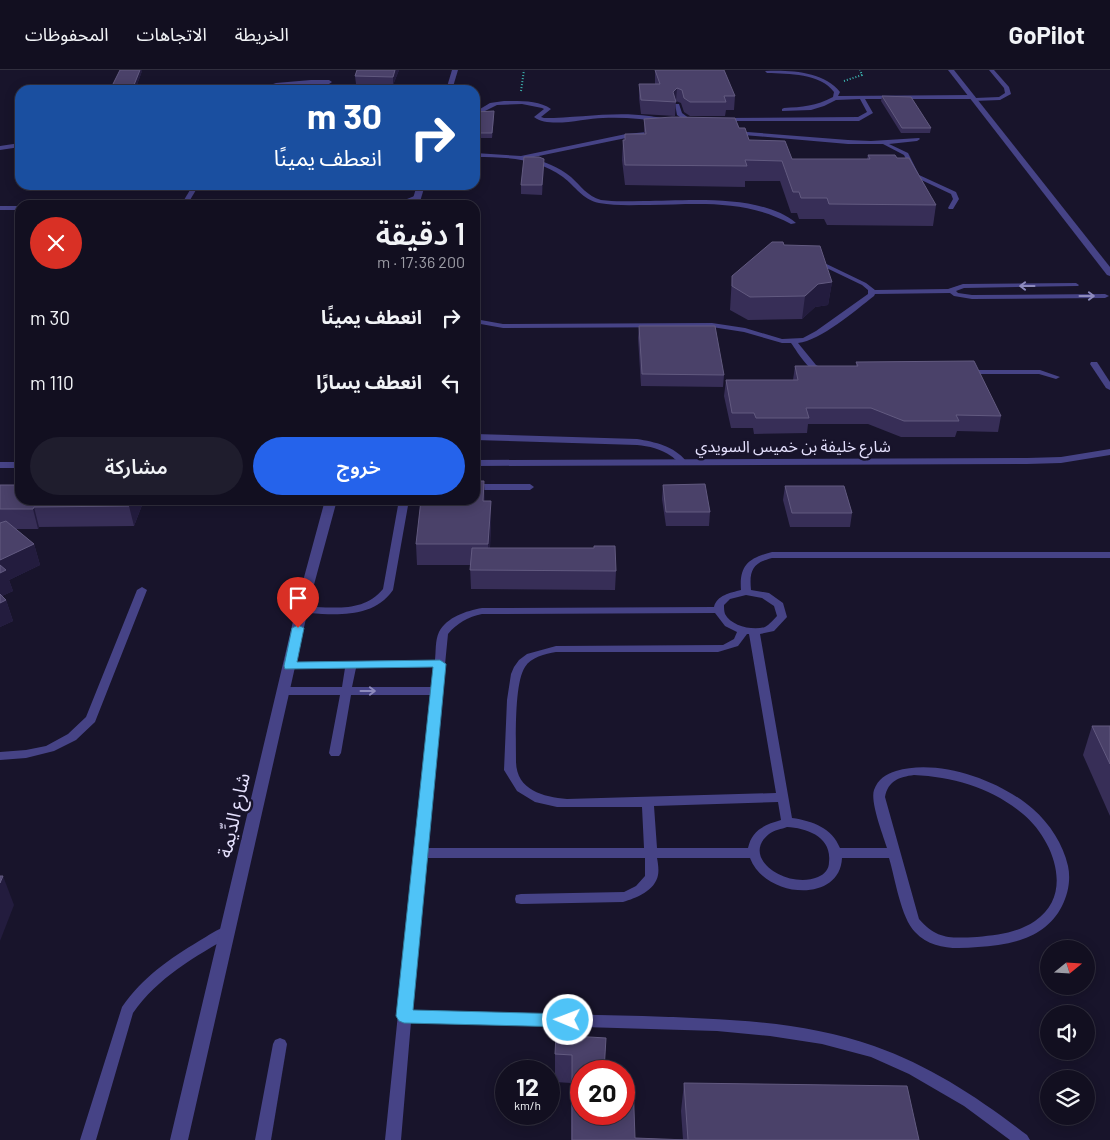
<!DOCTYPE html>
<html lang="ar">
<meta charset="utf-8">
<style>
body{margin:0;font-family:Barlow,"Noto Sans Arabic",sans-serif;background:#1f1d2d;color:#f1f3f6;direction:rtl;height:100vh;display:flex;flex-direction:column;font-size:19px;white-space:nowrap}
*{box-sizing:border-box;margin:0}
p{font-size:16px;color:#9c9ca5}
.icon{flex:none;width:28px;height:28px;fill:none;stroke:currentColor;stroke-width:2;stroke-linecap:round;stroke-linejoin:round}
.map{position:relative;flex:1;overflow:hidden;direction:ltr}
.side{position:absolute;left:15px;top:130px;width:465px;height:305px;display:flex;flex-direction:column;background:#120f20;border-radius:15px;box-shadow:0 2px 12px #0003,0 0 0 1px #312f3e;direction:rtl}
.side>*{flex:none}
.hud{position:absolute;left:15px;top:15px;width:465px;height:105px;border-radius:15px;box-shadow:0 2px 12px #0003,0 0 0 1px #312f3e;direction:rtl;background:#1a4fa0;color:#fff;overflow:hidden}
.needle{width:32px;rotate:72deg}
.buttons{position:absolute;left:1040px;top:870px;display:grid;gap:10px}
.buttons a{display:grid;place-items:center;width:55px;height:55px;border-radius:50%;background:#120f20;box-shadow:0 2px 12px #0003,0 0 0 1px #312f3e;font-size:25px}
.speed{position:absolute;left:495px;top:990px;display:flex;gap:10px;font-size:25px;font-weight:700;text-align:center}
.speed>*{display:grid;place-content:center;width:65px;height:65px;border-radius:50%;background:#120f20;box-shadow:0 2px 12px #0003,0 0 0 1px #312f3e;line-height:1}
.speed small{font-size:12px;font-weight:400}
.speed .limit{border:8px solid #d22;background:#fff;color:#111}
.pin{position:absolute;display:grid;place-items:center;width:42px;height:42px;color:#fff;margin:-51px -21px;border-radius:50% 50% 50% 0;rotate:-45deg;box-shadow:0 0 5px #0007}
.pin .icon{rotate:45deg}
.me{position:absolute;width:55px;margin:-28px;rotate:271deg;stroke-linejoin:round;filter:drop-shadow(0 0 4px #0008)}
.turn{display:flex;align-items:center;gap:18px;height:105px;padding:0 15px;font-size:22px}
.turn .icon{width:65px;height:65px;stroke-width:2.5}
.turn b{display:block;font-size:35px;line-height:42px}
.round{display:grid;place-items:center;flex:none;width:52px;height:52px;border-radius:26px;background:#1f1d2d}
.headline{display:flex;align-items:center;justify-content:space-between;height:85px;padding:0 15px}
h1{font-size:30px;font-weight:600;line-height:38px}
.cta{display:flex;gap:10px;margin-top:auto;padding:10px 15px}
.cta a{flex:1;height:58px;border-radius:30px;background:#2563eb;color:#fff;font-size:20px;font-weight:600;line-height:58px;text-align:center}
.cta a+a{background:#1f1d2d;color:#f1f3f6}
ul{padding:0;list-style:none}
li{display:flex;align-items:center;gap:15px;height:65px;padding:0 15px}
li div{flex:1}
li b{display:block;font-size:19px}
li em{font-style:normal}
header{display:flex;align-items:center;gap:30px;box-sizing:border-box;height:70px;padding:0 25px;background:#120f20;border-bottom:1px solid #312f3e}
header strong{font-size:24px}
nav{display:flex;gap:28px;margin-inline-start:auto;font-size:18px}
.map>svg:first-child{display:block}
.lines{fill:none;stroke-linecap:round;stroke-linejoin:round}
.path{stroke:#3cb5b0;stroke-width:2;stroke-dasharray:1 2;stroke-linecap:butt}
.service{fill:#464386;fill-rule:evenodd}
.minor{fill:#464386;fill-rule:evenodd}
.wall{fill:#372e57}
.shaded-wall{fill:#231c3e}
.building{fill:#4a4169;stroke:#625a80}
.oneway{stroke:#8d8abc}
.route{fill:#4fc3f7;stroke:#337fa1}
.labels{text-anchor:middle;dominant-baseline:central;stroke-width:5;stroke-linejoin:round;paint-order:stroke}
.street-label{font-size:16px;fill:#e4e0fd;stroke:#18142b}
.near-street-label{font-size:19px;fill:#e4e0fd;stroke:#18142b}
</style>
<header>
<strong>GoPilot</strong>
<nav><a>الخريطة</a><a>الاتجاهات</a><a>المحفوظات</a></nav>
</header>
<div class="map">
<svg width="1110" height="1070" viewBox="0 0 1110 1070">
<rect width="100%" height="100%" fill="#18142b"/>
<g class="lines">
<g class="path">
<path d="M844,11L862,5L860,0"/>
<path d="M521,21L524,0"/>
</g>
<g class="service">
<path d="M989,0H994L1009,17L1011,24L1000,30L973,31L972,30L975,28L999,27L1005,23L1004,18Z"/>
<path d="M765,1C789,0 824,1 840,22L838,26L972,25L975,27L972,29H865L873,43L859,51H720V49L722,48L858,47L867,42L860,29L836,30L824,36L811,40L782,41V39L784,38C802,37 816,36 833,27L834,22C820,3 789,4 767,3Z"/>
<path d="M311,10H329L332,12L329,14H294L256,20L276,13Z"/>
<path d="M504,31C519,31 539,30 551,39L541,47L544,48C579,48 614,41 649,46C655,47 662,47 668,50L665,52C644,49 624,47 603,48C584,48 550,59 534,47L544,39L542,38L522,34L497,35L475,46V42L490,33Z"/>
<path d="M675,34H679L682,43L690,49V51H686L677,45Z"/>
<path d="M657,61L659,62V64L626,68L529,88C544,91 559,97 571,107C581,116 587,126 601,130C615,132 629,131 643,131C687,131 760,123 796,153L791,154C744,129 700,134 649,135C633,135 615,136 599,133C582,129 576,117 563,107C537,88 506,87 475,87V83L521,86L626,64Z"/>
<path d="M734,61L848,70L871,71L919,68L920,69L917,71L889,74L908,83L919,105L956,122L959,129L953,139H949L948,138L953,129L951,124L915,107L904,85L883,74H848L732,64V62Z"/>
<path d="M20,73V77L0,80V76Z"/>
<path d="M193,115H199L187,135H181Z"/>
<path d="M417,125L419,126V128L401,135H392Z"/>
<rect x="0" y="136" width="20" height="4"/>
<path d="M814,188L866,213L875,220L948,219L963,214L1076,213L1079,215L1078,216L964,218L956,221L958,223L972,225L1105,224L1109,226L1105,228L972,229L954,226L950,223L875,224L874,226C856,240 820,271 798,273L816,295L826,300V304C810,305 799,284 791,273H782L744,262L712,257L503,258L475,253V249L503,254L712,253L745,258L782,269L803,268L816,261L868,224V220L862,215L812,191V189Z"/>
<path d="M1091,292H1097L1110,312V320L1106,318L1090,294Z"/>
<path d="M965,300H1040L1060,307L1056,309L1039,304H965Z"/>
<path d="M475,364L637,369C655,372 674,376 686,391L685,393C678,394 677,390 671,386C661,379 649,376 637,375L475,370Z"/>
<path d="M475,414H530L534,417L530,420H475Z"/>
<path d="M399,430H409L393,520C376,544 349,545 322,544C314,543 306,544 298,542L297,540C302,536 309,537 316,537C341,538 366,540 383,519Z"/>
<path d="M772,482H1110V488H772C753,493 749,500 751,520L769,523L783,533L787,547L774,561L760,564L792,748C813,751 832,758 840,778H887C883,765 870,732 874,720C878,709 886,704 896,701C939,688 1001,711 1033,739C1050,754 1063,774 1068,796C1071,810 1068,824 1062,836C1046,868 1011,875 978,877C955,879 932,880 915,862C901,848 895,808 889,788H842C840,834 765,828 750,788H657C658,793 659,800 658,805C655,821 636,828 623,832L521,834L516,833L515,829L516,825L521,824L624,822L636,816L645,806V788H426L412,940C489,943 566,944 643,946C720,949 800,950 874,976C931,996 980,1029 1027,1065L1030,1070H1010L964,1036L909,1004L871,987L822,974L770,966L717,961L411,952L401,1070H385L431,625H351L341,683L339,686H331L329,683L340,625H284L279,621L284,617H342L345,598L290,599L286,598L285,596L286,594L435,590C436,582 435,570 439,562C447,547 466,541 482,538L714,537C717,525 730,523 741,520C739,495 749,488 772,482ZM746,525L762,528L774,536L777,546C773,550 769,555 765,557C753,561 731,556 725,544C724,541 724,538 724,535L730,529ZM715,543L725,556L737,562L734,569L723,575L556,576L527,584L519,590L514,597L511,604L507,630L504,700L517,721L535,732L557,737H642L644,778H427L448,564C457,553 468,547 482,544ZM747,564H749L776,723L567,729C543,727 516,720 516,691C516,671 514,613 525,597C531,587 545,584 556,582H718L738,576ZM434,597L432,617H352L356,598ZM914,705C954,707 992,718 1023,744C1053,769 1075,824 1035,851C1017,863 998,865 977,867C951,868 937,870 919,849L885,727C888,711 899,707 914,705ZM778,732L781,750C764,755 752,760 748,778H657L654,736ZM787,757C807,758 832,767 829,792C829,799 825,804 818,807C788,820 739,788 769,764C774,760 782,759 787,757Z"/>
<path d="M142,517L147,520L95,652L76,670L54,681L26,688L0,690V682L26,680L46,676L68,664L86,647L137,520Z"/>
<path d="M227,856L232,857L234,861L232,865C195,887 158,907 133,943L96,1070H80L122,937C143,907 169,889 199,871C208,866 217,859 227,856Z"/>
<path d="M280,968L285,970L287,974L271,1070H255L273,974L275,970Z"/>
</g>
<g class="minor">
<path d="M452,0H458L452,20H446Z"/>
<path d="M948,0H954L1110,197V206L1107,205Z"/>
<path d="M417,115H425L419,135H411Z"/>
<path d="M1110,379V385L1061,393L1027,394L475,396V390L1027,388L1061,387Z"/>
<rect x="0" y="392" width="20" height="6"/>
<path d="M325,430H337L312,522L188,1070H170L300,522Z"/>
</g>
</g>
<g class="wall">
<path d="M357,0H399L393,15L356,14L355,6Z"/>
<path d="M655,0L735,26L734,40H726L725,46H690L684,42L681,33L676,31L675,46L641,44L639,28V14H655Z"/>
<path d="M142,1L135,20H113L112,16Z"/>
<path d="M882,26L931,58L930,63H901L881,31Z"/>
<path d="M475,42L494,46L492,68H475Z"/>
<path d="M644,49L739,58L749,70L792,89H867L868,85L897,88L936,135L933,156L827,155L824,149H799L797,143H791L780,111H745V117L625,115L622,90L623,70H625V64H644Z"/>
<path d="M544,89L542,125L521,124V115Z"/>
<path d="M784,175L832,212L828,235L815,237L802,249L748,250L730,240L732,206Z"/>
<path d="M639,256L724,305L723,317L641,316L638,268Z"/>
<path d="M856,292L1001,346L998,362L957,361L955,367H901L868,354H808L807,363L754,364L753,358H731L724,326L726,310H793L795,296H856Z"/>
<path d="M0,415L144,430L134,456L39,457L38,459H16L34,474L40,495L9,510L13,521L2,526L6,530L13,551L0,557Z"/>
<path d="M663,415L710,442L709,456H666L662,429Z"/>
<path d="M785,416L852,443L850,457H790L783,430Z"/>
<path d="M485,431L491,452L490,478L616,501L615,520L471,519L470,495H417L416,474Z"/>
<path d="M1092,656H1110V746L1083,685Z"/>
<path d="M606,968L581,1001L635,1068L683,1070L681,1041L684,1013L919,1070H571V1013L555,1012V984Z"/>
</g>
<g class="shaded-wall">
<path d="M140,0H142V1L135,20L134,15Z"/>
<path d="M395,0H399L393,15V7Z"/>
<path d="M677,18L676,31L673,22Z"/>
<path d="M494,41V46L492,68V63Z"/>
<path d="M544,89V99L542,125V115Z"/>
<path d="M832,212L828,235L815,237L802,249L805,226L818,214Z"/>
<path d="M484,411L485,431H483Z"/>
<path d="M132,430H144L134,456L129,436Z"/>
<path d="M491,431V452L489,495L488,474Z"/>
<path d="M34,437L39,457L38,459L33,439Z"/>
<path d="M34,474L40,495L9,510L13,521L0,527V490Z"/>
<path d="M6,530L13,551L0,557V533Z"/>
<path d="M3,806L14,835L0,871V813Z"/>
</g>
<g class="building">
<path d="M120,0H140L134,15L112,16Z"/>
<path d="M357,0H395L393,7L355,6Z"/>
<path d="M655,0H724L735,26H724L726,32H690L684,28L682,20L677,18L673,22L676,32L641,30L639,14H660Z"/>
<path d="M882,26L911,27L931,58H902Z"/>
<path d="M494,41L492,63H475V42Z"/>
<path d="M672,47L735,48L739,58H745L749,70L785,71L792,89H870L868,85H895L897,88H909L936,135L829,134L827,128H801L799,122H793L782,91L745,90L747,96L625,95L623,70H625V64H646L644,49Z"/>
<path d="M524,87H539L544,89L542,115H521Z"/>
<path d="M772,172H783L784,175L820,176L832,212L818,214L805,226L750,227L732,216V206Z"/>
<path d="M639,256H715L724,305L642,304Z"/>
<path d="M974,291L1001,346L956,345L959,351H904L871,338H806L809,348H756L754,343H732L726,310H798L795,296H858L856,292Z"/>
<path d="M475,411H484L483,431H491L488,474H416L421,430H475Z"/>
<path d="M705,414L710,442H666L663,415Z"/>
<path d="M0,415H20V430H132L129,436L34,437L33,439H0Z"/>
<path d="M785,416H844L852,443H792Z"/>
<path d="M6,451L34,474L0,490V453Z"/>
<path d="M594,476H615L616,501L470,500L472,478H594Z"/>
<path d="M0,495L6,500L0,503Z"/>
<path d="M0,524L6,530L0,533Z"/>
<path d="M1092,656H1110V694Z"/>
<path d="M0,806H3L0,813Z"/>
<path d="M556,965L606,968L604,1001H581V1044H624V1011H633L635,1068L688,1070L684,1013L907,1016L919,1070H572V985L555,984Z"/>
</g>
<defs><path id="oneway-shaft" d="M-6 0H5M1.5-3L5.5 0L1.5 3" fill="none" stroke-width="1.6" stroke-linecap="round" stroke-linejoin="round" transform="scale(1.25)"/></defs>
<g class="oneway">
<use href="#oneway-shaft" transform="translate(1027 216) rotate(180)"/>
<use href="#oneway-shaft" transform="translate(1087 226)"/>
<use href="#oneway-shaft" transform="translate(368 621)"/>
</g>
<path class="route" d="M298,555L304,558L297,592L440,590L446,594L413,940L568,944L573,946L576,950L573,955L568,957L404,953L399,951L396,946L433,597L285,599L284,596L292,558Z"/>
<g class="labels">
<g class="street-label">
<text x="793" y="375">شارع خليفة بن خميس السويدي</text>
</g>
<g class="near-street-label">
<text transform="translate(233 745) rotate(-77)">شارع الدِّيمة</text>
</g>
</g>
</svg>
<div class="buttons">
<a><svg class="needle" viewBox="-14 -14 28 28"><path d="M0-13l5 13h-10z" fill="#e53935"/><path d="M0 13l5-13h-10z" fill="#9c9ca5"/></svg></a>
<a><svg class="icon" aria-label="sound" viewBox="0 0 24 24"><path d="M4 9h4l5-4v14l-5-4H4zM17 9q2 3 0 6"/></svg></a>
<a><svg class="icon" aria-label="layers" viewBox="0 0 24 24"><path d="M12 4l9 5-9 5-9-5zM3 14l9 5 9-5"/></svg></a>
</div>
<div class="speed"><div>12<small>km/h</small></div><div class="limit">20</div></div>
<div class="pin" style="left:298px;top:558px;background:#d93025"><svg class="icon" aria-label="arrive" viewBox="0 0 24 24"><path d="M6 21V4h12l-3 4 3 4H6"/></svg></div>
<svg class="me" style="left:568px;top:950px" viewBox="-20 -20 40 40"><circle r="17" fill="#4fc3f7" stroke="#fff" stroke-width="3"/><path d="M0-11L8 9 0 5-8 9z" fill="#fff"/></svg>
<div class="hud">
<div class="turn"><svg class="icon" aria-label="right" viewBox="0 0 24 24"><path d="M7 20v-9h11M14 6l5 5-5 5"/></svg><div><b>30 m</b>انعطف يمينًا</div></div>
</div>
<section class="side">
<div class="headline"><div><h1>1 دقيقة</h1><p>200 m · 17:36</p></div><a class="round" style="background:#d93025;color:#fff"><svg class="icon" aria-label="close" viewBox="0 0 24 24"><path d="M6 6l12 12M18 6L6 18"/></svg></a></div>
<ul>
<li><svg class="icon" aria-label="right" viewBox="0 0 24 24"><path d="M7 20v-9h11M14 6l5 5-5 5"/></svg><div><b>انعطف يمينًا</b></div><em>30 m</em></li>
<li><svg class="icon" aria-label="left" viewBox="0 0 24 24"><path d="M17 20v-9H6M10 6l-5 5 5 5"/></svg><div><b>انعطف يسارًا</b></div><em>110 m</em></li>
</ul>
<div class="cta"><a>خروج</a><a>مشاركة</a></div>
</section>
</div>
